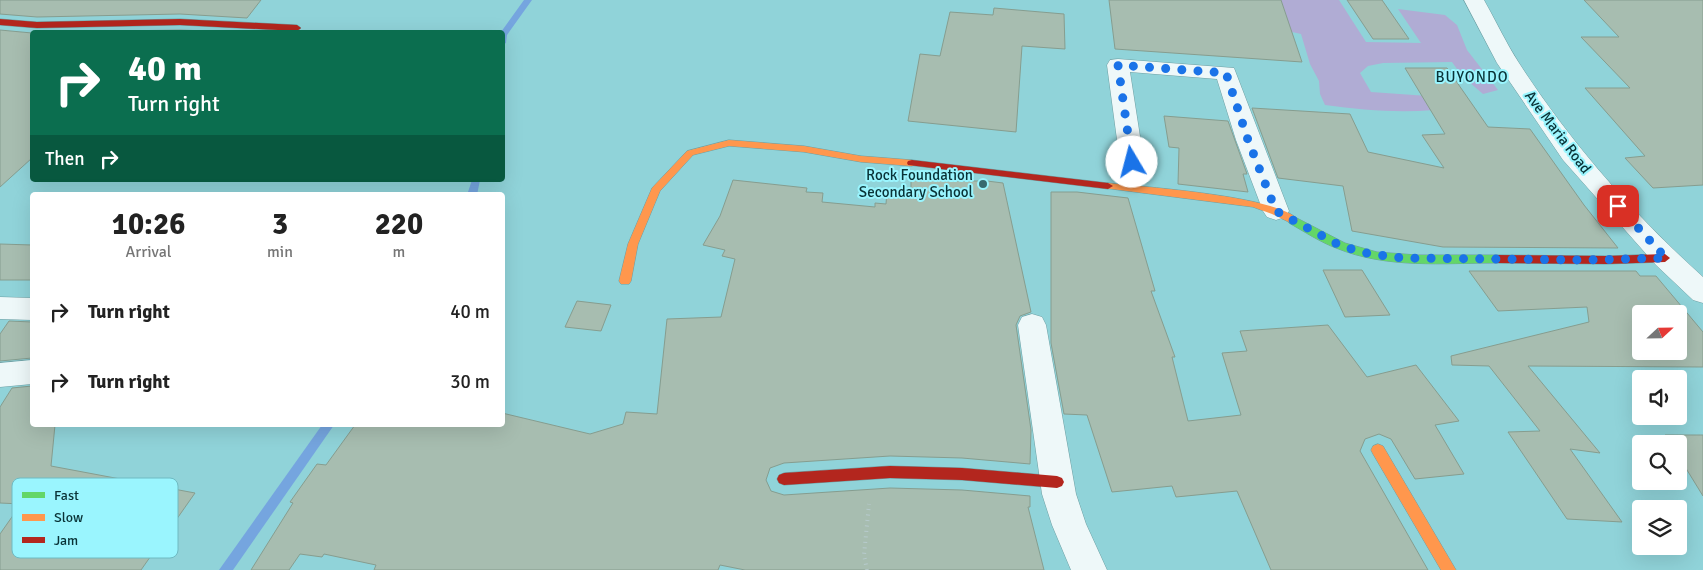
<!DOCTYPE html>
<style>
body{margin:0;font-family:Signika,sans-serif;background:#f2f2f2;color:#222;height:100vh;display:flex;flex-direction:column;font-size:19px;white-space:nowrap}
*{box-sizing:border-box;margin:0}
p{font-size:16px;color:#767676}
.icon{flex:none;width:28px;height:28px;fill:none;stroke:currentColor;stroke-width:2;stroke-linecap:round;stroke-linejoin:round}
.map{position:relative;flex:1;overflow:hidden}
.drawer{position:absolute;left:30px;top:192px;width:475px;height:235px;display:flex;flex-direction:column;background:#fff;border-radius:5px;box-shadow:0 5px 20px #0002}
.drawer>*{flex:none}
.banner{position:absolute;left:30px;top:30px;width:475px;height:152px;border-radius:5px;box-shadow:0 5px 20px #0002;background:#0b6e4f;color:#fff;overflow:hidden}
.needle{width:32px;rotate:68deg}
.fabs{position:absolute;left:1632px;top:305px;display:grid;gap:10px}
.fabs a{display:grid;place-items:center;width:55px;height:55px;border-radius:5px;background:#fff;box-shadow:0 5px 20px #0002;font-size:25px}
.pin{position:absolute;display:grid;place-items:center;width:42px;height:42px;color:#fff;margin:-21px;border-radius:10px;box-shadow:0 2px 8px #0006}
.me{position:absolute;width:55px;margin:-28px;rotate:352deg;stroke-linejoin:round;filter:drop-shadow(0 0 4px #0008)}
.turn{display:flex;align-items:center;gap:18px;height:105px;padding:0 15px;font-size:22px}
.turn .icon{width:65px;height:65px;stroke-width:2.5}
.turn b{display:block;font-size:35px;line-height:42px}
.then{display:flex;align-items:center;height:48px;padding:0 15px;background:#0003;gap:10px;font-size:19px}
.eta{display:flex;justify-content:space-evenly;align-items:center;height:85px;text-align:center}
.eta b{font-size:30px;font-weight:700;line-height:35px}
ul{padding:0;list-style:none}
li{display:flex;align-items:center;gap:15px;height:70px;padding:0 15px}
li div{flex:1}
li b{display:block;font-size:19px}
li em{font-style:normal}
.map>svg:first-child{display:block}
.green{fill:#b0acd4}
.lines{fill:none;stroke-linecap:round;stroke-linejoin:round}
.stream{fill:#75a5df;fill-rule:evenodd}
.building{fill:#a7bdb0;stroke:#869d8f;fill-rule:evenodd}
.street-casing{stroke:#6e9fa3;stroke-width:1}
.fast-casing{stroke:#6e9fa3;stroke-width:1}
.slow-casing{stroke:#6e9fa3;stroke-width:1}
.jam-casing{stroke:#6e9fa3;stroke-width:1}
.path{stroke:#b7cbcd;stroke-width:4;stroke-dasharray:1 4.5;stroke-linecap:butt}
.street{fill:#eef8f9;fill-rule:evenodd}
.fast{fill:#63d668;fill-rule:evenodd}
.slow{fill:#ff974d;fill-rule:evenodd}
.jam{fill:#b3261e;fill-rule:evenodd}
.route{stroke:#1a73e8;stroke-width:9;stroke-dasharray:0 16.2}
.poi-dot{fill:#386a6f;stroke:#9af5fe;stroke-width:2}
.labels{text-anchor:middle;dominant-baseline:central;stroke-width:4;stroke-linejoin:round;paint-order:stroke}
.far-quarter-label{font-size:15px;letter-spacing:1px;fill:#093236;stroke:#9af5fe}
.street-label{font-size:15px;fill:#093236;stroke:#9af5fe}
.poi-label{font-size:15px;fill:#093236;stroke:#9af5fe;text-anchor:end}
.key{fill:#9af5fe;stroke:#6ebac2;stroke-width:1}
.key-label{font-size:14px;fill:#093236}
</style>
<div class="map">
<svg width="1703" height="570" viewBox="0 0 1703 570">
<rect width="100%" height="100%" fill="#90d3d9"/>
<path class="green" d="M1259,0H1339L1366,42L1421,43L1398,9L1445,15L1457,25L1467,50L1498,90L1483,94L1462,76L1452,62L1383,63L1368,66L1360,73L1371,92L1428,96L1434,110C1397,113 1362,110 1325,105L1320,94L1319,81L1310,64L1301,34L1279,29Z"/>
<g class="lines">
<g class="stream">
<path d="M524,0H532L507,35L506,43L502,45V32H501Z"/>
<path d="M472,180H480L477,195H467Z"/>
<path d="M322,425H334L233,570H219Z"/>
</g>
</g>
<g class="building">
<path d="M0,0H261L247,18L180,14L37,17L0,14Z"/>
<path d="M1109,0H1281L1302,62L1115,49Z"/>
<path d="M1347,0H1382L1409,39H1373Z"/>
<path d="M1584,0H1703V185L1653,188L1625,158L1645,156L1585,88H1630L1581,37H1619Z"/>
<path d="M994,8L1064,14L1065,49L1022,46L1016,132L908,121L920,54L940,56L950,12L993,15Z"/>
<path d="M0,30L32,33V158L0,187Z"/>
<path d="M180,30L236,32H55Z"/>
<path d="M1405,68H1447L1488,127L1530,129L1584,205L1618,248L1443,247L1352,231L1343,186L1278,178L1252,108L1350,114L1368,152L1444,168L1422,135L1445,134Z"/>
<path d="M1164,116L1228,121L1247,174H1243L1248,192L1178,184L1179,148L1169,147Z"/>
<path d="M911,175L950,177V181H987L1003,183L1031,312L1020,316L1016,325L1031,430L1030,464L962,458L890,456L784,463L770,468L766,480L771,491L784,495L890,488L962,490L1030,496V507H1028L1044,570H745L720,565L718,570H374L376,565L324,554L322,557L300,554L289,570H251L293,503L290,502L317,464L326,465L355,425H502V413L590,434L623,424L626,412L657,414L667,319L721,317L735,259L722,256L725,250L703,245L720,216L733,180L807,188L806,192L823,193L822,202L875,207V203L886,204L887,191L911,192Z"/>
<path d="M1051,192H1077L1128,198L1155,291H1151L1175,357H1172L1188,421L1241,415L1222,353L1247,351L1240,331L1328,325L1367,377L1416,365L1459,421L1435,425L1464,474L1415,479L1391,439L1379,434L1365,439L1360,451L1428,570H1271L1237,491L1176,497L1172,486L1112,492L1087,415L1064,414L1051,343Z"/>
<path d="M0,244L32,245V280H0Z"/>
<path d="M1323,270H1362L1390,315L1345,317Z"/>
<path d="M1469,271H1636L1640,276H1656L1703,332V367L1528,366L1600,453L1570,449L1622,522L1567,519L1508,432L1540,431L1489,366L1452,365L1451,356L1589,322L1587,307L1498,311ZM1641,314H1679V351H1641Z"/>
<path d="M577,301L611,305L601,331L565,327Z"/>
<path d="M9,321L32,322V358L0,361V334Z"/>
<path d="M32,386V425H55L51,466L195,493L141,570H0V534L21,504L0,503V407L12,388Z"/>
<path d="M1665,435H1703V496L1679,457V444H1670Z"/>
</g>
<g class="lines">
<defs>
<g id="street">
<path d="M1464,0H1484C1496,21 1506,43 1519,63C1570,142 1633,214 1703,277V303L1693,300L1656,265L1563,160L1497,63Z"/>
<path d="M1118,59L1234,68L1289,211L1285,217L1276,220L1267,217L1263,211L1236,140L1217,79L1130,72L1144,162L1141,168L1132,170L1123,168L1120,162L1107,65L1110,60Z"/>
<path d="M0,297L32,298V320L0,319Z"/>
<path d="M1032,314L1042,317L1046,325L1076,494L1086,524L1107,570H1071L1052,525L1042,494L1018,325L1022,317Z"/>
<path d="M32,360V384L0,387V363Z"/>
</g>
<path id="fast" d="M1293,216L1345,243L1377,252L1417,255H1496L1501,259L1496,263C1443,263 1387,269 1336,248C1320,242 1305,232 1289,223L1288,220Z"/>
<g id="slow">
<path d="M729,140L804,146L861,156L912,160L917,163L912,166L861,162L804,152L729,146L693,155L660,191L638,244L631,281L629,284H621L619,281L628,244L652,188L687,151Z"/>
<path d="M1108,183C1143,187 1280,196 1298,220L1293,224L1272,214L1253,207L1104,188L1103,186Z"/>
<path d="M1378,444L1383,446L1456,570H1441L1373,454L1371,450L1373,446Z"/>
</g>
<g id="jam">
<path d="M0,19L37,22L180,19L297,25L301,28L297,31L180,25L37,28L0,25Z"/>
<path d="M912,160L1108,183L1113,186L1108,189L908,165L907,163L908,161Z"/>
<path d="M1665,254L1670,258L1665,262L1607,264L1496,263L1491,259L1496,255L1607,256Z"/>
<path d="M890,466L962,468L1057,476L1062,478L1064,482L1062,486L1057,488L962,480L890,478L784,485L779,483L777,479L779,475L784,473Z"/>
</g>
</defs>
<use href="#street" class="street-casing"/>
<use href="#fast" class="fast-casing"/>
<use href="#slow" class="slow-casing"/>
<use href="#jam" class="jam-casing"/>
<path class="path" d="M867,570L864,555L869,504"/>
<use href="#street" class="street"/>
<use href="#fast" class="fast"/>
<use href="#slow" class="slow"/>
<use href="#jam" class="jam"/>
</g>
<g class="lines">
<path class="route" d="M1132,162L1118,65L1226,73L1248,140L1276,211L1341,246L1370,254L1403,258L1588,260L1666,258L1618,206"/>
</g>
<circle class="poi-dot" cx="983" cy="184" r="5"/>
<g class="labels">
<g class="far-quarter-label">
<text x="1472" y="77">BUYONDO</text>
</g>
<g class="street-label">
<text transform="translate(1558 132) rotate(53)">Ave Maria Road</text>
</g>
<g class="poi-label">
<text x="973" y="175">Rock Foundation<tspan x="973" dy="17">Secondary School</tspan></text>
</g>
</g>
<rect x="12" y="478" width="166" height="80" rx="8" class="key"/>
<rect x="22" y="492" width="23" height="6" fill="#63d668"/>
<rect x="22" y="514" width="23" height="7" fill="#ff974d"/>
<rect x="22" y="537" width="23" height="6" fill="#b3261e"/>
<g class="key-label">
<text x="54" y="500">Fast</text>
<text x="54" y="522">Slow</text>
<text x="54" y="545">Jam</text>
</g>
</svg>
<div class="fabs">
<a><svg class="needle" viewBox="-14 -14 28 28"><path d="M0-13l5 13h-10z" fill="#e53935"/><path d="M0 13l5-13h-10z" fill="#767676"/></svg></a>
<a><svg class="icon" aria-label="sound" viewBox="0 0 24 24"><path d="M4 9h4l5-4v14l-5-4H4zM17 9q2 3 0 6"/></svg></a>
<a><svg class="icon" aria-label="search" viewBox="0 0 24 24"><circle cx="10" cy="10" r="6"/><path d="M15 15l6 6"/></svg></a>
<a><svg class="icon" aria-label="layers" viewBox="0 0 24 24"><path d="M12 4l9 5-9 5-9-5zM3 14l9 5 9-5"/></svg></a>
</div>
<div class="pin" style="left:1618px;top:206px;background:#d93025"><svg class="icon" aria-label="arrive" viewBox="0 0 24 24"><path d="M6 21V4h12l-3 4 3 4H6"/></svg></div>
<svg class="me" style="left:1132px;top:162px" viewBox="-20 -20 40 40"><circle r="19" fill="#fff"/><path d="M0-13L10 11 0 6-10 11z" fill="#1a73e8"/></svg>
<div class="banner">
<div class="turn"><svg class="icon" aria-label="right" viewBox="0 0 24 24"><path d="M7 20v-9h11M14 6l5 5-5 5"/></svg><div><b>40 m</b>Turn right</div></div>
<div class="then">Then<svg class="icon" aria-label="right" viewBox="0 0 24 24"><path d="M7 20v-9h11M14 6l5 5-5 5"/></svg></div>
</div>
<section class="drawer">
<div class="eta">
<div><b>10:26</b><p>Arrival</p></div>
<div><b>3</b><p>min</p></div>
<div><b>220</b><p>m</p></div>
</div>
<ul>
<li><svg class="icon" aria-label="right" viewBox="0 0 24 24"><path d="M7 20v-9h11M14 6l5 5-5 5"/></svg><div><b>Turn right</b></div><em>40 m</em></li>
<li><svg class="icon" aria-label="right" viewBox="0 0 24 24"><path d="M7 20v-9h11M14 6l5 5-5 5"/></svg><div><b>Turn right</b></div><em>30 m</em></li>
</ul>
</section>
</div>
